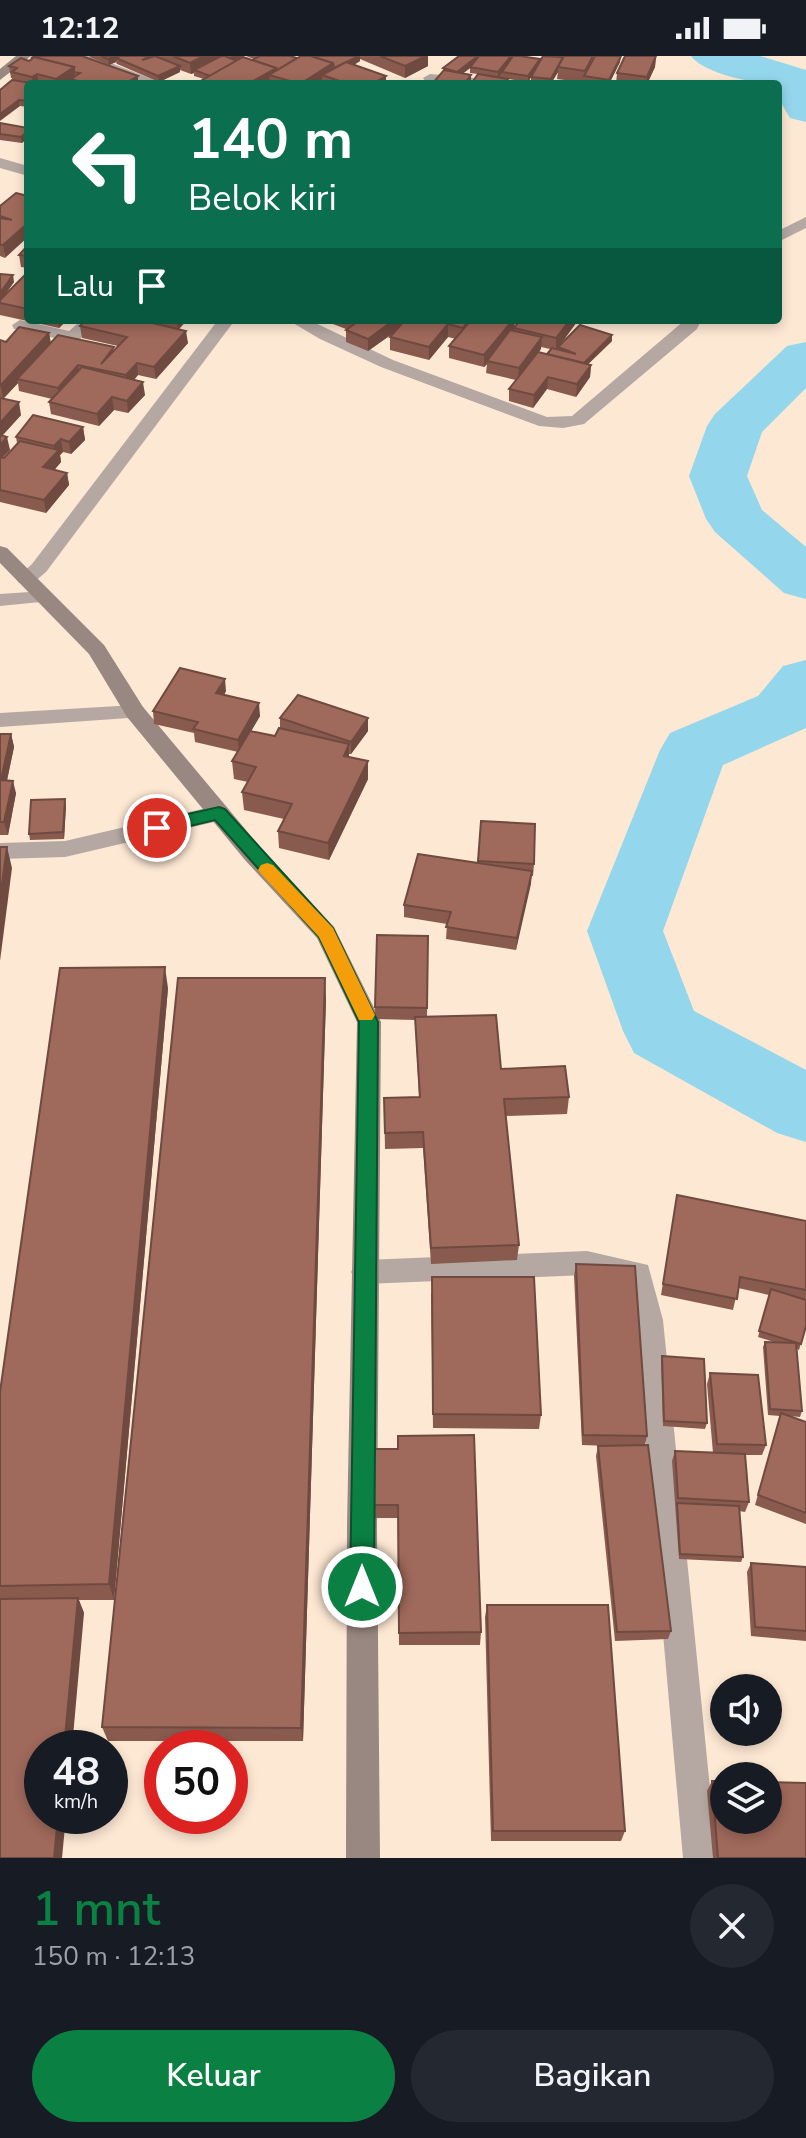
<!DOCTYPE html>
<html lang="id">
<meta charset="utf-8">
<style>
body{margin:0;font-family:"Nunito Sans",sans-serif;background:#242831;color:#f1f3f6;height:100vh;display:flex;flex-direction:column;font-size:30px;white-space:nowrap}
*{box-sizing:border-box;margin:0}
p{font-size:26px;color:#9ea1a6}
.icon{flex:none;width:44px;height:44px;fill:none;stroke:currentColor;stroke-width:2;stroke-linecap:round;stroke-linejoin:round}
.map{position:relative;height:1802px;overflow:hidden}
.drawer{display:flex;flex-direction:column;background:#171b24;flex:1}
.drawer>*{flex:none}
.hud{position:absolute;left:24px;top:24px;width:758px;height:244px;border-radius:8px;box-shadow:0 4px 12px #0003;background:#0b6e4f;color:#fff;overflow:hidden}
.fabs{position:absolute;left:710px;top:1618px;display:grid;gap:16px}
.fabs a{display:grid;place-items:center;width:72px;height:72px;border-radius:50%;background:#171b24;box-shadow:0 4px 12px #0003;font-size:40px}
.speed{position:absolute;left:24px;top:1674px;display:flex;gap:16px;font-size:40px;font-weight:700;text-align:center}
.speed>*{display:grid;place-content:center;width:104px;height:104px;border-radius:50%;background:#171b24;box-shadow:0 4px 12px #0003;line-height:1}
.speed small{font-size:20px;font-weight:400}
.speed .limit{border:12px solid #d22;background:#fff;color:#111}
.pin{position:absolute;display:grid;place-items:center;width:68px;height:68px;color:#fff;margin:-34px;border:4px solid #fff;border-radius:50%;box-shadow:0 2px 8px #0007}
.me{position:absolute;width:88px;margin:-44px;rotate:0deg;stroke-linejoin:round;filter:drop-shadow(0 0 6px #0008)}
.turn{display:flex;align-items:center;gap:28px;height:168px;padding:0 32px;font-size:36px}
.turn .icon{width:104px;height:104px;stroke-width:2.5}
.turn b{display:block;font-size:56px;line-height:68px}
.then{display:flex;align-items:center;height:76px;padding:0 32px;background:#0003;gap:16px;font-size:30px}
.round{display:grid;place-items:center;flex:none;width:84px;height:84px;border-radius:42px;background:#242831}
.head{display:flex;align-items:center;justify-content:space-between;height:136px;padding:0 32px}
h1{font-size:48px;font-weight:600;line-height:60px;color:#0b8043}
.cta{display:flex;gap:16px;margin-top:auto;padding:16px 32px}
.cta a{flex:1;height:92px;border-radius:48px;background:#0b8043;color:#fff;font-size:32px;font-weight:600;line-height:92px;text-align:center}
.cta a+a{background:#242831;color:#f1f3f6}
.status{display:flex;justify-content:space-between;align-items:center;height:56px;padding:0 40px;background:#171b24;direction:ltr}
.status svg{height:22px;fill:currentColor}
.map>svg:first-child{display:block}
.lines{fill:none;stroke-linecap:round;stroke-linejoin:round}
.river{fill:#94d6eb;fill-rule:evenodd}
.minor{fill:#b5a8a3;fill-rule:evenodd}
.secondary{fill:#998781;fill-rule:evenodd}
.wall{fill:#895a4e;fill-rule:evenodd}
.shaded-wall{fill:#6f4a40}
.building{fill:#9f695b;stroke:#6f4a40;stroke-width:2}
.route{fill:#0b8043;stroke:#07532c;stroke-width:2}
.slow{fill:#f59e0b}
</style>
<div class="status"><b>12:12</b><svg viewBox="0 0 49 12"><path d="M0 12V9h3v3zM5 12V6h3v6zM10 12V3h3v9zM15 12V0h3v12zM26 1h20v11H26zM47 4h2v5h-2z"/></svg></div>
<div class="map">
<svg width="806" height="1802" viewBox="0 0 806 1802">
<rect width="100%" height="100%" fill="#fde8d3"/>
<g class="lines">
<g class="river">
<path d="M691,0H760L806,14V66L790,62L778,42V28C756,28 704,18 691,0Z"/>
<path d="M806,286V332L762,376L747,420L762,454L806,491V543L784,537L715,476L706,463L689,420L707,370L715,358L787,290Z"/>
<path d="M806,604V672L723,709L663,875L694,955L806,1014V1086L777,1077L634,997L623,975L587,875L660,694L670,677L758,640L783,610Z"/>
</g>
<g class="minor">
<path d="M73,0H93L165,28H145Z"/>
<path d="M430,18L496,24L503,28L425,25L423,22Z"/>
<path d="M0,102L28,110V120L0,112Z"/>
<path d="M806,161V172L778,186V175Z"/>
<path d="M20,264L69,275L82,264H100L78,285L72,286L14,273L12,269Z"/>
<path d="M218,264H235L46,516L33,527H19L16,523L32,508Z"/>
<path d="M288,264H309L393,304L547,361L572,360L685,264H701L697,273L584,368L563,372L539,370L381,311L320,283Z"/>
<path d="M44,535L54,541L51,545L0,550V538Z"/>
<path d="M135,649L143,651L146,656L143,661L0,671V657Z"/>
<path d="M219,749L227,751L230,757L227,763L65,801L0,803V787L65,785Z"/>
<path d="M587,1195L648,1209L663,1264L717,1802H683L635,1264L626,1228L587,1219L365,1228L355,1225L351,1216L355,1207L365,1204Z"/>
</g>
<g class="secondary">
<path d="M16,0H31L0,24V13Z"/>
<path d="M0,490L7,492L104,589L143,651L261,792L334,871L381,966L377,1471L380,1802H346L347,1471L357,966L317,882L245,804L127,661L89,598L0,507Z"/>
</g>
</g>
<g class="wall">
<path d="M90,0H244L236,4H252L254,3L246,0H290L297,2L301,0H428V10L405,22L360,3V5L354,9L386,20V28H198L204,23L194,20V17L191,18L180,14V16L159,26L117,8L116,6L109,9L90,1Z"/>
<path d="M656,0L655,11L647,28H616L617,17Z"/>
<path d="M29,5L138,20V26L135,28H71V25L67,28H28V51L20,50L12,22H11L9,10Z"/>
<path d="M540,6H620L609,28H596L557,23L558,16L551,28L531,27V21L528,26L508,23L507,28H432L443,16V12ZM470,12V17L478,18L471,28V19L462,18Z"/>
<path d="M0,67L28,72L22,87L0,84Z"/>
<path d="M0,150L5,202L0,200Z"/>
<path d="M28,189V212L21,211L19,199Z"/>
<path d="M28,216V264H67L59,272L0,259V218L14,226L2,243Z"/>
<path d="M86,264H187L179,273L188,287L156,323L138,319L134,324L145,339L128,357L114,354L99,370L51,358L49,346L52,343L19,335L18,327L3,343L21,359L2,380L10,394L2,402H4L17,387L16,381L83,371L85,384L71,398L63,396L60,399L61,406L54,414L67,417L69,429L46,457L0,446V284L6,286L49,277L51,287L115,294L118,290L82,282L80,270Z"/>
<path d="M333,264H515L514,272L520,264H577L576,267L557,293L558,294V291L612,285L588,308L591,309L590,321L576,341L547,333L533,352L509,345V333L516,324L486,317L487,308L484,311L449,302V290L456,283L448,281L429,304L390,294V281L395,276L368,295L346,286V273L333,268ZM541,291L550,293L547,298L539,296Z"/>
<path d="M226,635L224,639L260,660L251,675L275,680L280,672V662L368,675L351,698H349V701L368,705V723L329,804L279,792L278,775L284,763L244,754L242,736L248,726L234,723L232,705L238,696L195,686L194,677L154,668L153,655Z"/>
<path d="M0,678H11L14,691L7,725L16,737L8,779H0Z"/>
<path d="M66,749L64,783L30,784L29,778Z"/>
<path d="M481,765L534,808L533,820H531L516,894L446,883L447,868L404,861V849L478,807Z"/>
<path d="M428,880L427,961L501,1013L569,1041L567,1058L506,1060L519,1189L517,1204L431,1208L423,1092L385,1093L384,1042L419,1041L415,964L375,963V951Z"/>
<path d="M168,932L114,1544H79L84,1557L0,1802V1336Z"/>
<path d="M326,942L303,1685H108L102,1671Z"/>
<path d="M677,1139L806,1165V1270L799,1294L797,1293L802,1355L800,1361L789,1360L806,1366V1468L755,1449L780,1360L768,1359L763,1291L765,1286H774L758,1281L769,1239L738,1232L733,1254L661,1239Z"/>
<path d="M576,1208L647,1380L645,1389L671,1575L668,1583L615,1585L596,1400L598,1390H610L582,1389L574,1220Z"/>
<path d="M431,1237L541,1359L539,1373L433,1372Z"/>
<path d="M662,1300L707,1367L705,1373L663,1370L661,1306Z"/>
<path d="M710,1317L766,1389L762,1399H745L749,1446L745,1456L739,1455L743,1501L741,1506L679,1503L672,1405L675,1395L713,1397L707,1328Z"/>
<path d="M374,1393L481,1576L480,1589H399L398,1462H374Z"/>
<path d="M751,1507L806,1511V1585L751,1580L747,1516Z"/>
<path d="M487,1549L625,1775L621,1785H491L485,1561Z"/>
<path d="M712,1725L806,1802H713L707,1735Z"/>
</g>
<g class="shaded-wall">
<path d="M116,0H130L116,2V6L109,9L108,3Z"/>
<path d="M204,0H221L194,14V17L191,18L190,7Z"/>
<path d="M231,0H244L232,6Z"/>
<path d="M359,0H360V5L336,19V13Z"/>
<path d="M426,0H428V10L405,22V10Z"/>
<path d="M478,0V6L457,22V16Z"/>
<path d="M511,0H512V4L498,22V16Z"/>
<path d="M621,0L620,6L609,28V24Z"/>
<path d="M656,0L655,11L647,28H646L647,21Z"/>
<path d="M563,1L558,11V16L550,28L551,23Z"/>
<path d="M540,3L539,9L528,26V20Z"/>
<path d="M333,7L334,19H322V26L319,28H300Z"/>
<path d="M299,9L276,22V21L269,19L270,27L268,28H248L276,12Z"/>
<path d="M180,10V16L159,26L158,20Z"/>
<path d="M74,11L75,22L71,23V25L67,28H57L56,23Z"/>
<path d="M37,18L39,28H33L32,21Z"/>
<path d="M471,19V28H464Z"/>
<path d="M138,20V26L135,28H124Z"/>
<path d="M386,20V28H372Z"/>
<path d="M19,44L20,50L0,65V58Z"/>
<path d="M28,75V82L22,87L21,81Z"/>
<path d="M28,167V181L5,202L3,189Z"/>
<path d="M13,219L14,226L0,245V237Z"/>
<path d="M58,264H67L59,272Z"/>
<path d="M177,264H187L178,274Z"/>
<path d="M394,264H403V270L368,295V283Z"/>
<path d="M513,264H515L514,274L489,305H487V308L484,311V299Z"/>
<path d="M570,264H577L576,267L556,295V282Z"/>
<path d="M448,268V281L429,304V291Z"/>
<path d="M186,275L188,287L156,323L154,311Z"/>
<path d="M49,277L51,290L17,323L18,327L3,343L1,330Z"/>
<path d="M612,279V285L579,317L580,311Z"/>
<path d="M542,281L541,293L518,325L519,312Z"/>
<path d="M137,307L138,319L127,331L126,319Z"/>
<path d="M78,309L80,322L60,345L58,332Z"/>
<path d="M591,309L590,321L576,341L577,328Z"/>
<path d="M548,321L547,333L533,352L534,339Z"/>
<path d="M143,326L145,339L128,357L127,345Z"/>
<path d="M112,341L114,354L99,370L97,358Z"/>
<path d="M19,346L21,359L0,382V367Z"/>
<path d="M83,371L85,384L71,398L69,386Z"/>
<path d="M7,381L10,394L0,404V389Z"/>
<path d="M61,383L63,396L60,399L61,406L46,424L43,411L55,398L54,390Z"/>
<path d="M67,417L69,429L46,457L44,444Z"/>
<path d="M225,623L226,635L218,650L216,637Z"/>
<path d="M259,647L260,660L239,696L238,684Z"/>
<path d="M368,662V675L351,698V686Z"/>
<path d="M11,678L14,691L4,737L1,724Z"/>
<path d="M349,688V706L344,700Z"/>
<path d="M368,705V723L329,804L328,787Z"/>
<path d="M13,725L16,737L8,779L4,766Z"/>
<path d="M65,743L66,749L64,783L63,776Z"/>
<path d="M7,791L12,812L0,905V843Z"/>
<path d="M532,815L531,828L516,894L517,882Z"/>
<path d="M165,911L168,932L114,1544L109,1528Z"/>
<path d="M325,922L326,942L303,1685L301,1672Z"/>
<path d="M78,1542L84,1557L72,1692H64Z"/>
<path d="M58,1760H66L62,1802H54Z"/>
</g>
<g class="building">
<path d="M35,0H82L138,20L124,28H87L71,23L80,17L74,16V11L34,1L31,2Z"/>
<path d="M101,0H116L108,3Z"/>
<path d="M120,0H151L142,4L155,0L180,10L158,20L116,2Z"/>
<path d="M173,0H204L190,7Z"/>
<path d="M221,0H225L237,5L210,20L194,14Z"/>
<path d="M260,0H290L297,2L276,15V12L252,4Z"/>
<path d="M301,0H311L333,7L300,28L269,19Z"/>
<path d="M311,0H359L334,12L333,7Z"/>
<path d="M380,0H426L405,10Z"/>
<path d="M459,0H478L457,16L443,12Z"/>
<path d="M479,0H511L498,16L470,11Z"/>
<path d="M513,0H520L540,3L528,20L502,16Z"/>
<path d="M543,0L563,1L551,23L531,21Z"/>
<path d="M564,0H593L585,15L558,11Z"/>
<path d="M595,0H621L609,24L584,20Z"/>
<path d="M625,0H656L647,21L617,17Z"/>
<path d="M34,1L74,11L56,23L37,18L32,21L12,16L17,12L9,10L21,2L29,5Z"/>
<path d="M243,1L276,12L248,28L197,27Z"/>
<path d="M346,6L386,20L372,28H348L322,19Z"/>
<path d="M444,14L471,19L464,28H432Z"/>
<path d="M478,18L508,23L504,28H471Z"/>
<path d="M12,24L37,28H28V45L19,44L0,58V34Z"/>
<path d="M413,25L427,28H410Z"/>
<path d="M0,67L28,72V75L21,81L0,78Z"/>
<path d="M16,137L28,140V167L3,189H0V162L12,164L0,160V150Z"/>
<path d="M28,189V200L19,199Z"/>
<path d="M28,216V253L0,247V244Z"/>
<path d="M0,218L13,219L0,237Z"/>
<path d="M86,264H140L186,275L154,311L137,307L126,319L78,309L58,332L17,323L58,279L114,291L101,308L127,281L80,270Z"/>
<path d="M353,264H394L368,283L346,274L357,266Z"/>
<path d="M405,264H469L463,272L448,268L429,291L390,281Z"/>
<path d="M471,264H513L484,299L449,290Z"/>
<path d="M520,264H570L556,282L514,272Z"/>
<path d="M580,269L612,279L584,307L547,298L552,292L576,298L558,291Z"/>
<path d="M19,271L49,277L0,330V284L6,286Z"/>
<path d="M510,274L542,281L519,312L487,305Z"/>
<path d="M538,296L591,309L577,328L548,321L534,339L509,333Z"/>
<path d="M82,311L143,326L127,345L112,341L97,358L49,346Z"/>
<path d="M0,342L19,346L0,367Z"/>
<path d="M33,359L83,371L69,386L61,383L54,390L16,381Z"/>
<path d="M0,379L7,381L0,389Z"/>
<path d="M20,385L59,394L43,411L67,417L44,444L0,434V401L4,402Z"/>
<path d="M180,612L225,623L216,637L259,647L238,684L193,673L198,666L153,655Z"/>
<path d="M298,639L368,662L351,686L280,662Z"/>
<path d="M279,672L349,688L344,700L368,705L328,787L278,775L292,748L242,736L256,711L232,705L250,675L275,680Z"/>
<path d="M0,678H11L1,724L13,725L4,766H0Z"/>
<path d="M65,743L63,776L29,778L31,744Z"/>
<path d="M481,765L535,768L534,808L478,805Z"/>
<path d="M0,791H7L0,843Z"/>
<path d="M418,798L532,815L517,882L446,871L451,856L404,849Z"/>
<path d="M377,879L428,880L427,952L375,951Z"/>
<path d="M165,911L109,1528L0,1530V1336L60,912Z"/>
<path d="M178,922H325L301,1672L102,1671Z"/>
<path d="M496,959L501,1013L565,1010L569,1041L504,1043L519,1189L431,1192L423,1076L385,1077L384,1042L420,1041L415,961Z"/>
<path d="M677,1139L806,1165V1234L740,1221L737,1243L663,1228Z"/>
<path d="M576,1208L635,1210L647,1380L583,1379Z"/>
<path d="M432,1221H534L541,1359L433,1358Z"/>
<path d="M771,1233L806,1244V1270L801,1288L759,1275Z"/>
<path d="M765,1286L796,1287L802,1355L770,1353Z"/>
<path d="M662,1300L704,1303L707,1367L664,1365Z"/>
<path d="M710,1317L758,1319L766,1389L717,1388Z"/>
<path d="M781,1357L806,1366V1457L758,1439Z"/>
<path d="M474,1379L481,1576L399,1577L398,1449H373L374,1393H398V1380Z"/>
<path d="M648,1389L671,1575L617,1576L598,1390Z"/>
<path d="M675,1395L745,1398L749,1446L678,1442Z"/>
<path d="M677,1447L739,1450L743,1501L680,1498Z"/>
<path d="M751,1507L806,1511V1575L755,1571Z"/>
<path d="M78,1542L64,1692H42V1760H58L54,1802H0V1543Z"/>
<path d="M487,1549H608L625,1775H493Z"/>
<path d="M712,1725H724V1764H768V1726L806,1727V1802H718Z"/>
</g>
<path class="route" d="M219,751L225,753L333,872L378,966L374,1531L370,1539L362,1543L353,1539L350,1531L359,966L319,881L215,764L157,778L149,772L157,765Z"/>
<path class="slow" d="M267,807L273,809L333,872L375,959L372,964H359L319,881L261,818L258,814L261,809Z"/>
</svg>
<div class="fabs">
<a><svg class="icon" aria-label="sound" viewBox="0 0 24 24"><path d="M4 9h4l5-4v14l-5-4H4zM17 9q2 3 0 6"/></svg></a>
<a><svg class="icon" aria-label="layers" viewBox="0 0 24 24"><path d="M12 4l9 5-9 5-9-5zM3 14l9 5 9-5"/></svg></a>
</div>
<div class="speed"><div>48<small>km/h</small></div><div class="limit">50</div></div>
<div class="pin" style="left:157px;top:772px;background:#d93025"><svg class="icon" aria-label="arrive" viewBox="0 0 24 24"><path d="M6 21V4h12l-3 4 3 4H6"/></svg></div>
<svg class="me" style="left:362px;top:1531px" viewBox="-20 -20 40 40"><circle r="17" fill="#0b8043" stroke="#fff" stroke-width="3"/><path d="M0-11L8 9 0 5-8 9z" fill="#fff"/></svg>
<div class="hud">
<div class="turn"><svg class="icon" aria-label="left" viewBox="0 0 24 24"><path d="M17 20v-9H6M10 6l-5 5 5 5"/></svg><div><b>140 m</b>Belok kiri</div></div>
<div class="then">Lalu<svg class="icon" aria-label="arrive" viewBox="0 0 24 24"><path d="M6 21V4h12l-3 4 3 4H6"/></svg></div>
</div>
</div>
<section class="drawer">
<div class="head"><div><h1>1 mnt</h1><p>150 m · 12:13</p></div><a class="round"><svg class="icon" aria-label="close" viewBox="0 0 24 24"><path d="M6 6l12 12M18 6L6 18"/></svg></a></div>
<div class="cta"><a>Keluar</a><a>Bagikan</a></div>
</section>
